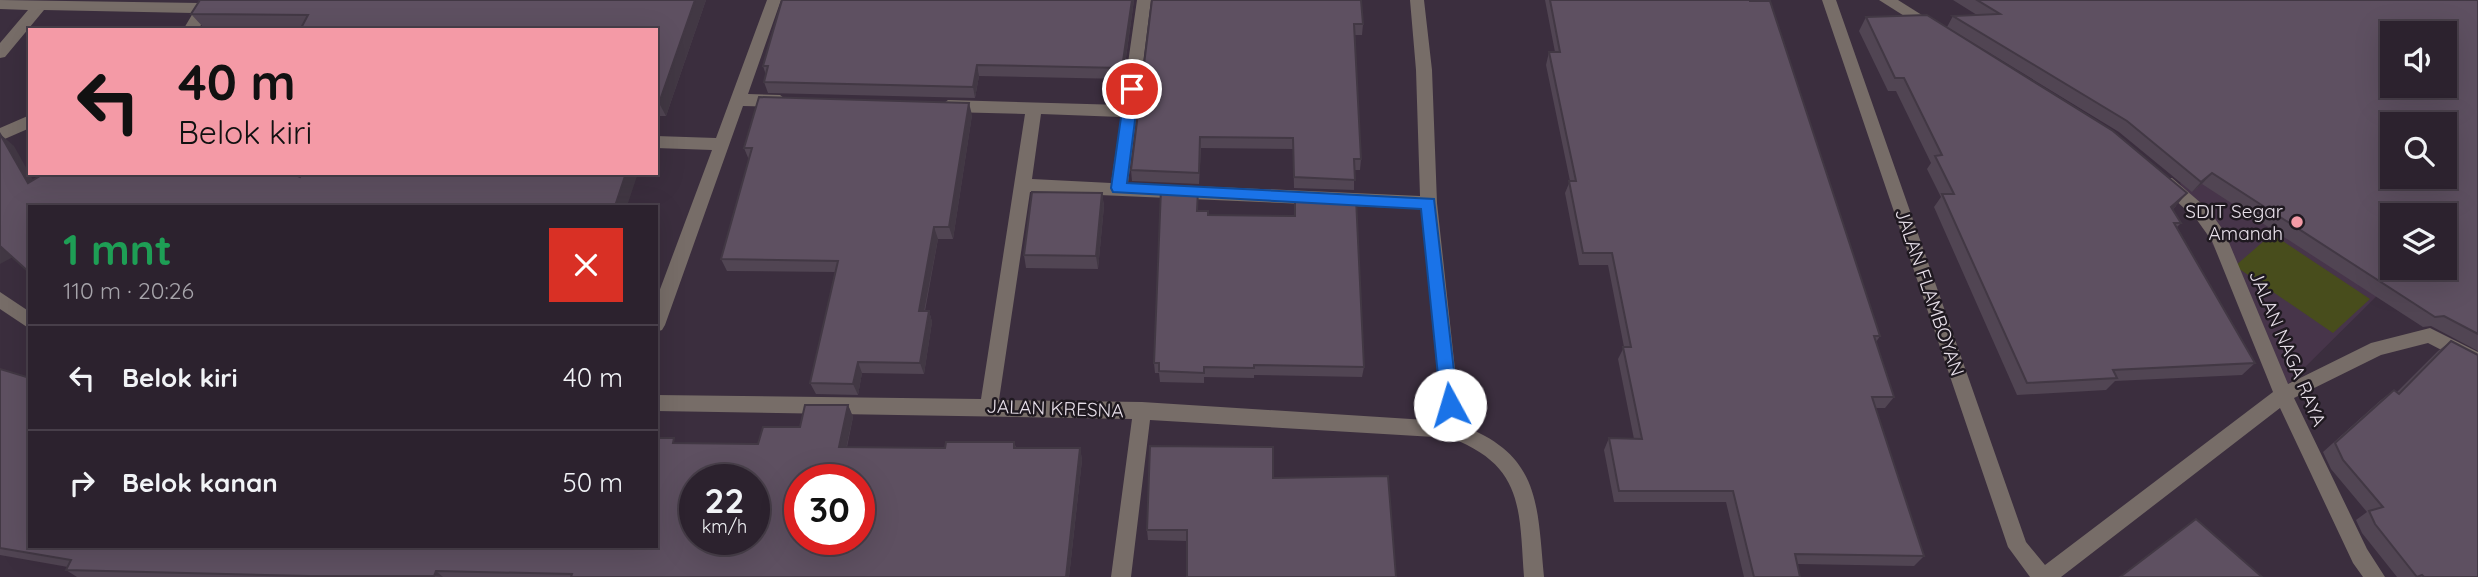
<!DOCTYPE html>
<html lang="id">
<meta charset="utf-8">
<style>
body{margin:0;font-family:Quicksand,sans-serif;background:#382f3a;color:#f1f3f6;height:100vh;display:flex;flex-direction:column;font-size:26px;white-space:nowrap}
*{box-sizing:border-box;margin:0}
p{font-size:23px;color:#a6a4aa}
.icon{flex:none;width:38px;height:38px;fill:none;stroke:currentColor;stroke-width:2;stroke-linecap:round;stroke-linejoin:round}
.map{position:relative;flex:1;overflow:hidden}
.sheet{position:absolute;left:28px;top:205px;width:630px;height:343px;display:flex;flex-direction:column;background:#2c222e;border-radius:0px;box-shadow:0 7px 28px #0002,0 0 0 2px #483f4a}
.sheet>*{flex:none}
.banner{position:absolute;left:28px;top:28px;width:630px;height:147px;border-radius:0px;box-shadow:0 7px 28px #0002,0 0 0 2px #483f4a;background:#f49aa6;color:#111;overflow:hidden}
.buttons{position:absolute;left:2380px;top:21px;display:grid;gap:14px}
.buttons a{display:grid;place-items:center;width:77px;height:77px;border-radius:0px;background:#2c222e;box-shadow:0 7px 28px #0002,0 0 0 2px #483f4a;font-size:35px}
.speed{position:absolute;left:679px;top:464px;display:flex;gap:14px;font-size:35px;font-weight:700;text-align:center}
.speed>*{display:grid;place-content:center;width:91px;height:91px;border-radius:50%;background:#2c222e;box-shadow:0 7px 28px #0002,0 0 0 2px #483f4a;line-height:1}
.speed small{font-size:18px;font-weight:400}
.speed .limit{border:10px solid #d22;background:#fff;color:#111}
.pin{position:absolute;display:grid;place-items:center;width:60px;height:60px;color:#fff;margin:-30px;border:4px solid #fff;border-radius:50%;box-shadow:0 2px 7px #0007}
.me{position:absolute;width:77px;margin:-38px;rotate:354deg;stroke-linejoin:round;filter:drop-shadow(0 0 5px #0008)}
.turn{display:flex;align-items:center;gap:24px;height:147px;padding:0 35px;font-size:32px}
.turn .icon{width:91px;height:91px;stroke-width:2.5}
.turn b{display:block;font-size:49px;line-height:60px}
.round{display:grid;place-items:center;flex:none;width:74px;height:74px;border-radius:0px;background:#382f3a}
.head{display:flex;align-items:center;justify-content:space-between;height:119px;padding:0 35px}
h1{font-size:42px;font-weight:700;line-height:52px;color:#1e9e55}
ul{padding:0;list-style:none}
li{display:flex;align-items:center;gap:21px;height:105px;padding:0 35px;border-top:2px solid #483f4a}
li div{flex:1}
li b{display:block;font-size:26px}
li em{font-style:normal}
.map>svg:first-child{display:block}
.built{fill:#47354a}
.green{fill:#484d1c}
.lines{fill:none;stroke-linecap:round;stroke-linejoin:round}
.minor{fill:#776d68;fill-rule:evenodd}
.wall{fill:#514553}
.shaded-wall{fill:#423844}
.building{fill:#5e5061;stroke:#423844;stroke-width:2;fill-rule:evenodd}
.route{fill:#1a73e8;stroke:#114b97;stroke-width:2}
.poi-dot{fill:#f49aa6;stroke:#1f1920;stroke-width:2.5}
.labels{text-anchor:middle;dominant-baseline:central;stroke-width:5;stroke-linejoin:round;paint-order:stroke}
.poi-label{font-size:19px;fill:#e8e0ea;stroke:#1f1920;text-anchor:end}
.street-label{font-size:19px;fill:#e8e0ea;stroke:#1f1920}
</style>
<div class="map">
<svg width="2478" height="577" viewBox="0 0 2478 577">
<rect width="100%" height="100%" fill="#3b2e3e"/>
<path class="built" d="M2392,124V177H2445L2478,195L2445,215H2392V268H2405L2287,385L2180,183Z"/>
<path class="green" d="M2272,234L2370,299L2333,333L2235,266Z"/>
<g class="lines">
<g class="minor">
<path d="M0,0L200,3L201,0H213L214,3L198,30H183L193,13L44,10L5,57L0,58V43L28,10L0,9Z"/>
<path d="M767,0H781L748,94L780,95L788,101L780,107L743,106L665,325L662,330L656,332V300L712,150L656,148V136L716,138Z"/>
<path d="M1137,0H1151L1128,183L1420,196L1416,70L1410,0H1424L1432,70L1437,203L1461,425C1540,455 1537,502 1544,577H1524C1519,509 1524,466 1451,438L1150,420L1131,577H1111L1132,419L656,411V395L981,399L1025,114L948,112L940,106L948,100L1122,105ZM1041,114L1121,117L1111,183L1032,179ZM1030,192L1421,209L1442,421L1142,402L999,400Z"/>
<path d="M1822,0H1836L2026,542L2045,565L2273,392L2212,241L2197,220L2160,186L2158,182L2160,178H2172L2209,210L2225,233L2288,384L2371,343L2430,328L2478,352V369L2428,343L2381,355L2294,398L2367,549L2385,577H2363L2353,563L2280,408L2061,577H2030L2008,547Z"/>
<path d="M1879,0H1898L1941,27L1938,31H1928Z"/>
<path d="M30,115V128L0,141V128Z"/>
<path d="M0,292L30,312V329L0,309Z"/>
</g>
</g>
<g class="wall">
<path d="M200,0H706L666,116H658L656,121V30L203,27L191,14Z"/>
<path d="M782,0H1134L1123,79L979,76L975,98L768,93L764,82L766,75L763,66Z"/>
<path d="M1152,0L1363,24L1362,35H1355L1361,159L1360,170H1354V190L1294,188L1293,149L1201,148L1199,184L1132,181L1131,170Z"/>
<path d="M1545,0H1750L1880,336L1876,342L1894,397L1885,408H1876L1924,556L1914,566L1797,564L1800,577H1744L1726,502H1614L1604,450L1609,438L1634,439L1618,359L1624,347L1608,265H1579L1565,193L1570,181L1546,65L1549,52H1555Z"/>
<path d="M1953,0H2478V351L2431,326L2423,327L2202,184L2192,192L2119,132L1947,27L1953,16L1977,15Z"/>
<path d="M1866,17L2176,206L2173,209L2181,223L2177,227L2255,363L2242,375L2115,381L2106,390L2017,395L1934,207L1941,197L1927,169L1931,163L1896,91H1888L1859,31Z"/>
<path d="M972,115L953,239H938L925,311H929L932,322L924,374L862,373L858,395L816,394L810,383L835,272L727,271L721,259L749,160L744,148Z"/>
<path d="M1198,191V211L1208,215L1294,216L1295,195L1364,367L1362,377L1254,375V378L1204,377V383L1160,382L1159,373H1155L1154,363Z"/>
<path d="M1102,193L1104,206L1098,269L1026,268L1024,255Z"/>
<path d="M2451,341L2478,577H2397L2362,533L2356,520L2367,512L2331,469L2323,452L2381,400L2394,390L2397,392L2438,351Z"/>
<path d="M0,369L30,546L677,443L758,444L800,427L848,405L853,417L847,447L945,448L1014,442L1016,448H1080L1082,460L1069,577H77L66,570L68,567L0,555Z"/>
<path d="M1273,447L1187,541L1148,540L1147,530Z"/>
</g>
<g class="shaded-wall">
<path d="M695,0H706L666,116L659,103Z"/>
<path d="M1132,0H1134L1123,79L1122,68Z"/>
<path d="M977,65L979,76L975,98L973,87Z"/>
<path d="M969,103L972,115L953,239L949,227Z"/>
<path d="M0,134L14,146L42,196L28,183Z"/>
<path d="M626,173H638L627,206H615Z"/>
<path d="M2212,173L2202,184L2192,192L2201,182Z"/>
<path d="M1102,193L1104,206L1098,269L1096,256Z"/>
<path d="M2187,193L2176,206L2160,220L2171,207Z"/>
<path d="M934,227L938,239L922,322L919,311Z"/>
<path d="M0,246L13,257L0,264Z"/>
<path d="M929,311L932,322L924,374L920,363Z"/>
<path d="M858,362L862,373L858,395L853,384Z"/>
<path d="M848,405L853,417L844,458L839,447Z"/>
<path d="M1080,448L1082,460L1069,577H1066Z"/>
<path d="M436,571L443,577L434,576Z"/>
</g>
<g class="building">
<path d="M200,0H695L659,103H656V30H300L308,15L191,14Z"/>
<path d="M782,0H1132L1122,68L977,65L973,87L764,82L768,66H763Z"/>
<path d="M1152,0H1361L1363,24H1354L1361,159H1354L1355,180L1294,177L1293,138L1200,137L1199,173L1131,170Z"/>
<path d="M1550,0H1750V1H1770L1880,336H1874L1894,397H1872L1924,556L1795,554L1800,577H1754L1733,491H1619L1609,438L1642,439L1623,347H1631L1612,253H1583L1569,181H1576L1549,52H1560Z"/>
<path d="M1977,0H2478V334L2444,316L2435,317L2212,173L2201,182L2127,121L1953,16L2000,14ZM2392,33H2445V86H2392ZM2392,124H2445V177H2392ZM2392,215H2445V268H2392Z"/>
<path d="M1927,15L2113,131L2187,193L2171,207L2181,223H2174L2255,363L2113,370L2117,378L2027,383L1942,194H1954L1935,156L1942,155L1904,78H1895L1866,17Z"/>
<path d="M759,97L969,103L949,227H934L919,311H929L920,363L858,362L853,384L810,383L838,261L721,259L752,148H744Z"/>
<path d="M0,134L28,183L45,173H291L300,177L302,173H626L615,206H30V273L0,246Z"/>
<path d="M1161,189L1198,191L1197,211H1208V215L1295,216V195L1356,198L1364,367L1254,365V368L1204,367V373L1159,371V363H1154Z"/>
<path d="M1032,192L1102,193L1096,256L1024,255Z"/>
<path d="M2451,341L2478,355V577H2424L2422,575L2417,577L2375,524L2369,511L2383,507L2343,460L2335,443L2394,390L2399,394Z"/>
<path d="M0,369L30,378V546H656V438H674L673,443L758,444L763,427H800L805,405H848L839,447L945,448L946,442H1014V448H1080L1066,577H571L572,574L436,571L434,576H309L66,570L71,560L0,548ZM695,480H754V539H695ZM800,480H859V539H800Z"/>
<path d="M1150,446L1273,447V478L1388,476L1396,577H1187V530H1147Z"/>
<path d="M2196,519L2262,577H2120Z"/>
</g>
<path class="route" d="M1132,84L1139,89L1127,183L1434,199L1458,405L1456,410L1450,412L1441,405L1421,209L1113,192L1111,188L1125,89Z"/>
<circle class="poi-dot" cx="2297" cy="222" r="7"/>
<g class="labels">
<g class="poi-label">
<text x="2283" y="211">SDIT Segar<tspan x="2283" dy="22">Amanah</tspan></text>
</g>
<g class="street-label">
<text transform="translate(1930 292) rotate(71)">JALAN FLAMBOYAN</text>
<text transform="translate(2288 348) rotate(67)">JALAN NAGA RAYA</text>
<text transform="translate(1055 408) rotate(2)">JALAN KRESNA</text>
</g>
</g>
</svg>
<div class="buttons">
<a><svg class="icon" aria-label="sound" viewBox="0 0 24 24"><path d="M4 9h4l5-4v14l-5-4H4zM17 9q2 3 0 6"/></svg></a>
<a><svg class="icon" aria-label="search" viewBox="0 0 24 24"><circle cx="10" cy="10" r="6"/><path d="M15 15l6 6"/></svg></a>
<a><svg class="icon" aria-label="layers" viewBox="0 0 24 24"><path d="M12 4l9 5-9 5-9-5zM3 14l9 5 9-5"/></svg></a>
</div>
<div class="speed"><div>22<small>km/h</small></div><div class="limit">30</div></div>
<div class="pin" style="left:1132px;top:89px;background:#d93025"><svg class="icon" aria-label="arrive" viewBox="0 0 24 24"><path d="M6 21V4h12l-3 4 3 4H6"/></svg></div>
<svg class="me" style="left:1450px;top:405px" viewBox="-20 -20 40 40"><circle r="19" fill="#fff"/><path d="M0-13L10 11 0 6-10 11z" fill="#1a73e8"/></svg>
<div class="banner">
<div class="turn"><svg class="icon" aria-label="left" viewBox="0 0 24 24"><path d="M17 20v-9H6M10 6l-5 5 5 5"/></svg><div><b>40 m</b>Belok kiri</div></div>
</div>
<section class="sheet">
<div class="head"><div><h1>1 mnt</h1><p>110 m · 20:26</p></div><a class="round" style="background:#d93025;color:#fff"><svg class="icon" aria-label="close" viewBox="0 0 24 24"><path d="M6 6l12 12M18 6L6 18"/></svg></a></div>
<ul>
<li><svg class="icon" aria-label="left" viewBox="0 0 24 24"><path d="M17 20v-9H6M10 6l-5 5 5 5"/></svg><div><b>Belok kiri</b></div><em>40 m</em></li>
<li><svg class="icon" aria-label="right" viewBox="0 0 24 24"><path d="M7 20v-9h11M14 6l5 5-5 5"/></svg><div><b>Belok kanan</b></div><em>50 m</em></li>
</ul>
</section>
</div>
